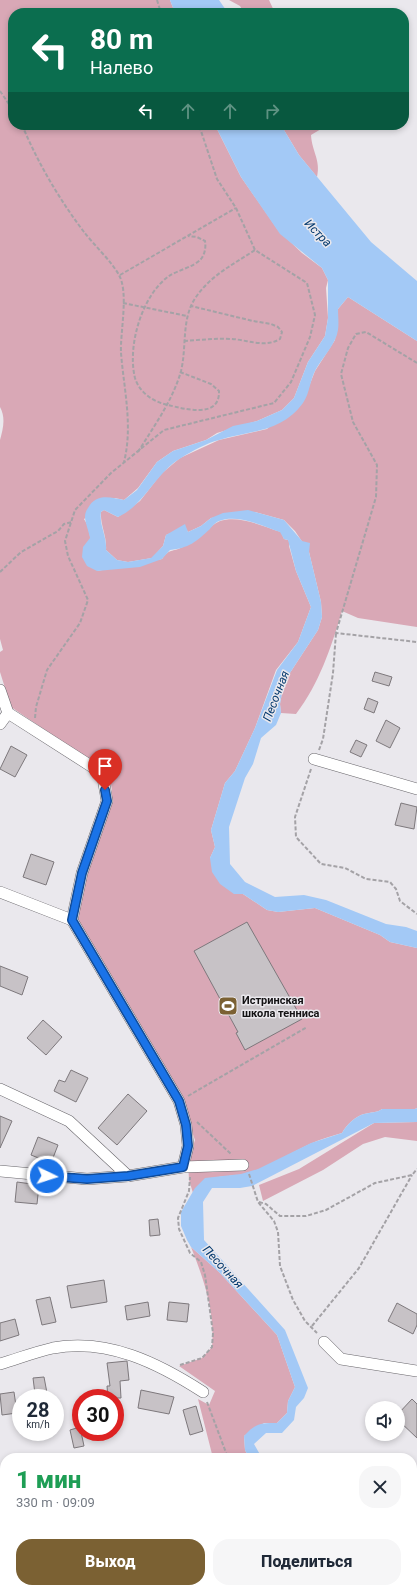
<!DOCTYPE html>
<html lang="ru">
<meta charset="utf-8">
<style>
body{margin:0;font-family:Roboto,sans-serif;background:#f6f6f7;color:#1f2937;height:100vh;display:flex;flex-direction:column;font-size:15px;white-space:nowrap}
*{box-sizing:border-box;margin:0}
p{font-size:13px;color:#747a83}
.icon{flex:none;width:22px;height:22px;fill:none;stroke:currentColor;stroke-width:2;stroke-linecap:round;stroke-linejoin:round}
.map{position:relative;flex:1;overflow:hidden}
.sheet{position:absolute;left:0px;top:1453px;width:417px;height:140px;display:flex;flex-direction:column;background:#fff;border-radius:16px 16px 0 0;box-shadow:0 2px 6px #0003}
.sheet>*{flex:none}
.hud{position:absolute;left:8px;top:8px;width:401px;height:122px;border-radius:16px;box-shadow:0 2px 6px #0003;background:#0b6e4f;color:#fff;overflow:hidden}
.fabs{position:absolute;left:365px;top:1401px;display:grid;gap:8px}
.fabs a{display:grid;place-items:center;width:40px;height:40px;border-radius:50%;background:#fff;box-shadow:0 2px 6px #0003;font-size:20px}
.speed{position:absolute;left:12px;top:1389px;display:flex;gap:8px;font-size:20px;font-weight:700;text-align:center}
.speed>*{display:grid;place-content:center;width:52px;height:52px;border-radius:50%;background:#fff;box-shadow:0 2px 6px #0003;line-height:1}
.speed small{font-size:10px;font-weight:400}
.speed .limit{border:6px solid #d22;background:#fff;color:#111}
.pin{position:absolute;display:grid;place-items:center;width:34px;height:34px;color:#fff;margin:-41px -17px;border-radius:50% 50% 50% 0;rotate:-45deg;box-shadow:0 0 4px #0007}
.pin .icon{rotate:45deg}
.me{position:absolute;width:44px;margin:-22px;rotate:94deg;stroke-linejoin:round;filter:drop-shadow(0 0 3px #0008)}
.turn{display:flex;align-items:center;gap:14px;height:84px;padding:0 16px;font-size:18px}
.turn .icon{width:52px;height:52px;stroke-width:2.5}
.turn b{display:block;font-size:28px;line-height:34px}
.lanes{display:flex;align-items:center;height:38px;padding:0 16px;background:#0003;justify-content:center;gap:20px;direction:ltr}
.lanes .off{opacity:.35}
.round{display:grid;place-items:center;flex:none;width:42px;height:42px;border-radius:16px;background:#f6f6f7}
.head{display:flex;align-items:center;justify-content:space-between;height:68px;padding:0 16px}
h1{font-size:24px;font-weight:800;line-height:30px;color:#1e9e55}
.cta{display:flex;gap:8px;margin-top:auto;padding:8px 16px}
.cta a{flex:1;height:46px;border-radius:16px;background:#7b6133;color:#fff;font-size:16px;font-weight:800;line-height:46px;text-align:center}
.cta a+a{background:#f6f6f7;color:#1f2937}
.map>svg:first-child{display:block}
.green{fill:#d9a8b6}
.water{fill:#a3c9f6}
.building{fill:#c7c2c6;stroke:#7d787c}
.lines{fill:none;stroke-linecap:round;stroke-linejoin:round}
.minor-casing{stroke:#68666b;stroke-width:12}
.major-casing{stroke:#68666b;stroke-width:16}
.path{stroke:#a4a2a6;stroke-width:2;stroke-dasharray:4 2;stroke-linecap:butt}
.minor{stroke:#fff;stroke-width:11}
.major{stroke:#fff;stroke-width:15}
.route-casing{stroke:#114b97;stroke-width:10}
.route{stroke:#1a73e8;stroke-width:7}
.labels{text-anchor:middle;dominant-baseline:central;stroke-width:3;stroke-linejoin:round;paint-order:stroke}
.poi-label{font-size:11px;font-weight:bold;fill:#131214;stroke:#eae8ed;text-anchor:start}
.water-label{font-size:12px;font-style:italic;fill:#03396e;stroke:#eae8ed}
</style>
<div class="map">
<svg width="417" height="1593" viewBox="0 0 417 1593">
<rect width="100%" height="100%" fill="#eae8ed"/>
<g class="green">
<path d="M0,0H170L175,13H13V125H215L241,177L278,230L302,253L322,268L328,280L326,288L328,318L325,336L308,362L294,398L282,410L257,421L217,433L206,440L173,451L157,462L138,488L124,500L115,498L84,519L88,526L97,571L162,559C170,547 174,553 184,546C190,542 216,522 220,521C239,515 262,526 281,532L284,539L288,540L290,543L289,546L296,571L311,607L298,642L276,670L255,728L235,771L225,783L211,830L215,847L210,858L243,894L267,910L278,912L315,908L380,935L390,942L417,948V1108L415,1109H382C377,1113 371,1112 364,1114C356,1116 346,1125 342,1133C332,1136 321,1139 310,1144C288,1154 264,1171 240,1175C223,1177 202,1175 193,1193L189,1180L188,1162L195,1140L179,1097L76,916L75,908L110,804C114,785 112,780 98,766L11,707L0,672V652L3,650L0,639V440C3,429 6,418 0,407Z"/>
<path d="M229,0H269L275,13H244L240,6Z"/>
<path d="M281,125L326,126L311,135C312,152 321,160 317,177L299,155Z"/>
<path d="M348,297L417,341V627L358,618L342,611C331,648 319,684 296,714L281,713L280,704L284,682L318,630L322,617L321,602L309,552L295,531L284,520L255,512L211,518L201,526L188,532L185,527L166,535L163,546L152,558L128,562L117,560L106,550C107,536 100,525 101,512L104,510L118,517L140,501L161,474L180,458L219,440L267,429L308,389L315,371L335,340L338,309Z"/>
<path d="M417,1122V1141L385,1137L363,1144L323,1170L263,1201L259,1185L299,1169L374,1123Z"/>
<path d="M191,1247L219,1272L277,1335L295,1387L288,1401L287,1413L277,1423H264L244,1436L245,1450L249,1458H213L198,1399L209,1405L215,1391L179,1366L202,1358L212,1347C215,1311 204,1280 191,1247Z"/>
<path d="M5,1513V1553L0,1550V1514Z"/>
<path d="M412,1574H417V1593H343L342,1588H412Z"/>
<path d="M99,1588H187C157,1593 129,1593 99,1588Z"/>
</g>
<g class="water">
<path d="M170,0H219L228,13H175Z"/>
<path d="M215,125H281L299,155L371,242L417,281V341L348,297L338,309C338,315 339,323 338,330C336,344 323,357 316,369C310,379 310,393 303,403C281,433 251,430 219,440C207,443 192,451 181,458C155,473 145,505 118,517L104,510L101,512C99,525 107,536 106,550L117,560L128,562L151,558L163,546L166,535L185,524L188,532L201,526L211,518L223,513L248,510L284,520L302,541L310,543L309,552L321,602L322,617L318,630L284,682L280,704L281,713L276,725L261,738L253,764L245,778L229,827L230,864L245,882L275,897L304,895L326,900L386,924L406,927L417,931V948L390,942L380,935L315,908L278,912L267,910L243,894H234L220,884L212,872L210,858L215,847L211,830L225,783L235,771L255,728L277,670L298,642L311,607L296,571L288,540L284,539L280,532C263,526 238,514 219,521C216,522 212,526 210,529C196,542 189,548 170,550L162,559L140,567L97,571L87,566L82,557L83,547L90,538C89,532 85,522 85,517C85,513 86,511 88,508C96,493 110,497 124,500L137,490L157,462L173,451L206,440L233,426L257,421L282,410L294,398L308,362L325,336L328,318V280L322,268L280,234L241,177Z"/>
<path d="M417,1108V1122L374,1123L252,1186L240,1188H212L203,1202L204,1240L285,1330L308,1388L304,1398L296,1407L294,1420L282,1433H266L254,1444L262,1458H249L245,1450L244,1436C256,1423 260,1423 277,1423L287,1413L288,1401L295,1387L277,1335L219,1272L191,1247L187,1240L181,1226V1212L195,1188L205,1178L241,1174L258,1169L311,1143L342,1133C346,1125 356,1116 364,1114C371,1112 377,1113 382,1109H415Z"/>
</g>
<g class="building">
<path d="M375,672L392,677L389,686L372,681Z"/>
<path d="M368,698L378,702L374,713L364,709Z"/>
<path d="M386,720L400,728L390,748L376,741Z"/>
<path d="M356,740L367,745L361,757L350,752Z"/>
<path d="M11,746L27,755L15,777L0,769Z"/>
<path d="M401,803L417,807L414,829L395,825Z"/>
<path d="M31,854L54,862L46,885L23,877Z"/>
<path d="M247,922L302,1019L245,1050L236,1033L238,1032L194,951Z"/>
<path d="M0,966L28,977L22,995L0,986Z"/>
<path d="M43,1020L62,1037L46,1055L27,1038Z"/>
<path d="M71,1070L88,1078L76,1102L54,1091L59,1080L65,1082Z"/>
<path d="M128,1094L147,1111L117,1145L98,1128Z"/>
<path d="M0,1116L12,1121L0,1148Z"/>
<path d="M38,1137L58,1145L51,1163L31,1155Z"/>
<path d="M17,1182L39,1185L37,1204L15,1202Z"/>
<path d="M158,1219L160,1235L150,1236L149,1220Z"/>
<path d="M104,1280L107,1302L71,1308L67,1286Z"/>
<path d="M50,1297L56,1322L42,1325L36,1300Z"/>
<path d="M148,1302L150,1316L127,1320L125,1306Z"/>
<path d="M169,1302L189,1304L187,1322L167,1320Z"/>
<path d="M397,1303L417,1314V1325L413,1334L388,1321Z"/>
<path d="M15,1319L19,1335L0,1341V1323Z"/>
<path d="M127,1361L129,1380L120,1381L121,1398H108L107,1386H110L107,1363Z"/>
<path d="M44,1377L47,1393L35,1394L33,1378Z"/>
<path d="M141,1390L174,1397L169,1414L138,1408Z"/>
<path d="M14,1392L17,1413L2,1415L0,1394Z"/>
<path d="M412,1399L417,1404V1438L398,1420V1414Z"/>
<path d="M196,1406L203,1431L190,1435L183,1410Z"/>
<path d="M80,1427L84,1446L74,1448L70,1430Z"/>
</g>
<g class="lines">
<defs>
<g id="minor">
<path d="M0,690L8,713L94,768L103,778L107,801L82,873L72,920L179,1101L186,1125L188,1146L183,1167"/>
<path d="M0,724L8,713"/>
<path d="M314,759L417,789"/>
<path d="M0,892L72,920"/>
<path d="M0,1089L69,1121L128,1176"/>
<path d="M0,1171L87,1179L128,1176L183,1167L243,1165"/>
<path d="M324,1342L341,1359L417,1371"/>
<path d="M0,1364C17,1359 35,1352 53,1348C108,1338 158,1363 203,1392"/>
</g>
<g id="major">
<path d="M412,1560H417"/>
<path d="M0,1570L5,1572"/>
<path d="M54,1588L69,1593"/>
<path d="M226,1593L247,1588"/>
</g>
</defs>
<use href="#minor" class="minor-casing"/>
<use href="#major" class="major-casing"/>
<g class="path">
<path d="M157,0L161,13"/>
<path d="M0,91L13,110"/>
<path d="M22,125C38,163 59,199 84,232C94,245 112,262 119,275C129,293 120,332 121,353C124,390 133,426 124,462"/>
<path d="M120,275L236,208"/>
<path d="M123,303L187,316"/>
<path d="M184,341C200,340 216,338 232,339C248,340 265,348 280,339L282,332L278,327L271,324L253,321L191,306"/>
<path d="M417,363L366,332L356,334L348,348L341,374L353,422L377,465L376,497L336,633L417,642"/>
<path d="M180,372L211,384L219,391C220,419 185,409 168,405C153,402 139,392 135,378C127,346 142,295 169,276C178,270 194,267 201,259C205,254 206,247 205,241L197,237L188,236"/>
<path d="M138,452C154,426 173,400 181,371C187,347 181,318 196,297C211,275 234,264 255,250"/>
<path d="M0,572L21,552L58,531L64,524L72,522"/>
<path d="M35,718L36,707L47,670L80,623L88,600L68,556L65,541L75,510L111,473L164,430L274,403L291,382L310,337L315,315L307,283L255,250L236,208L217,179L199,125"/>
<path d="M319,750L323,739L333,673L336,633"/>
<path d="M311,769L295,817L296,837L321,864L345,868L366,879L390,882L396,889L400,901L417,914"/>
<path d="M188,1096L307,1027"/>
<path d="M197,1122L232,1155"/>
<path d="M249,1174L258,1202L274,1221L278,1232L280,1266L293,1300L305,1321L317,1333"/>
<path d="M259,1202L266,1204L280,1216H306L326,1210L375,1183L412,1175L417,1169"/>
<path d="M312,1326L359,1268L412,1175"/>
<path d="M180,1365L202,1358L212,1347L213,1333L205,1275L201,1262L190,1253L179,1229L178,1218L189,1191L190,1177"/>
<path d="M207,1402L228,1458"/>
</g>
<use href="#minor" class="minor"/>
<use href="#major" class="major"/>
</g>
<g class="lines">
<defs>
<path id="route" d="M47,1176L87,1179L128,1176L183,1167L188,1146L186,1125L179,1101L72,920L82,873L107,801L105,790"/>
</defs>
<use href="#route" class="route-casing"/>
<use href="#route" class="route"/>
</g>
<defs>
<symbol id="stadium-square" viewBox="-11 -11 22 22"><rect x="-9" y="-9" width="18" height="18" rx="4" fill="#7b6133" stroke="#eae8ed"/><path d="M0-5a6.5 5 0 1 0 0 10a6.5 5 0 1 0 0-10ZM-3.5-1.8h7v3.6h-7Z" fill="#fff"/></symbol>
</defs>
<g fill-rule="evenodd">
<use href="#stadium-square" x="217" y="995" width="22" height="22"/>
</g>
<g class="labels">
<g class="poi-label">
<text x="242" y="1000">Истринская<tspan x="242" dy="13">школа тенниса</tspan></text>
</g>
<g class="water-label">
<text transform="translate(318 233) rotate(46)">Истра</text>
<text transform="translate(276 696) rotate(-69)">Песочная</text>
<text transform="translate(223 1267) rotate(47)">Песочная</text>
</g>
</g>
</svg>
<div class="fabs">
<a><svg class="icon" aria-label="sound" viewBox="0 0 24 24"><path d="M4 9h4l5-4v14l-5-4H4zM17 9q2 3 0 6"/></svg></a>
</div>
<div class="speed"><div>28<small>km/h</small></div><div class="limit">30</div></div>
<div class="pin" style="left:105px;top:790px;background:#d93025"><svg class="icon" aria-label="arrive" viewBox="0 0 24 24"><path d="M6 21V4h12l-3 4 3 4H6"/></svg></div>
<svg class="me" style="left:47px;top:1176px" viewBox="-20 -20 40 40"><circle r="17" fill="#1a73e8" stroke="#fff" stroke-width="3"/><path d="M0-11L8 9 0 5-8 9z" fill="#fff"/></svg>
<div class="hud">
<div class="turn"><svg class="icon" aria-label="left" viewBox="0 0 24 24"><path d="M17 20v-9H6M10 6l-5 5 5 5"/></svg><div><b>80 m</b>Налево</div></div>
<div class="lanes"><svg class="icon" aria-label="left" viewBox="0 0 24 24"><path d="M17 20v-9H6M10 6l-5 5 5 5"/></svg><svg class="icon off" aria-label="ahead" viewBox="0 0 24 24"><path d="M12 20V5M6 11l6-6 6 6"/></svg><svg class="icon off" aria-label="ahead" viewBox="0 0 24 24"><path d="M12 20V5M6 11l6-6 6 6"/></svg><svg class="icon off" aria-label="right" viewBox="0 0 24 24"><path d="M7 20v-9h11M14 6l5 5-5 5"/></svg></div>
</div>
<section class="sheet">
<div class="head"><div><h1>1 мин</h1><p>330 m · 09:09</p></div><a class="round"><svg class="icon" aria-label="close" viewBox="0 0 24 24"><path d="M6 6l12 12M18 6L6 18"/></svg></a></div>
<div class="cta"><a>Выход</a><a>Поделиться</a></div>
</section>
</div>
